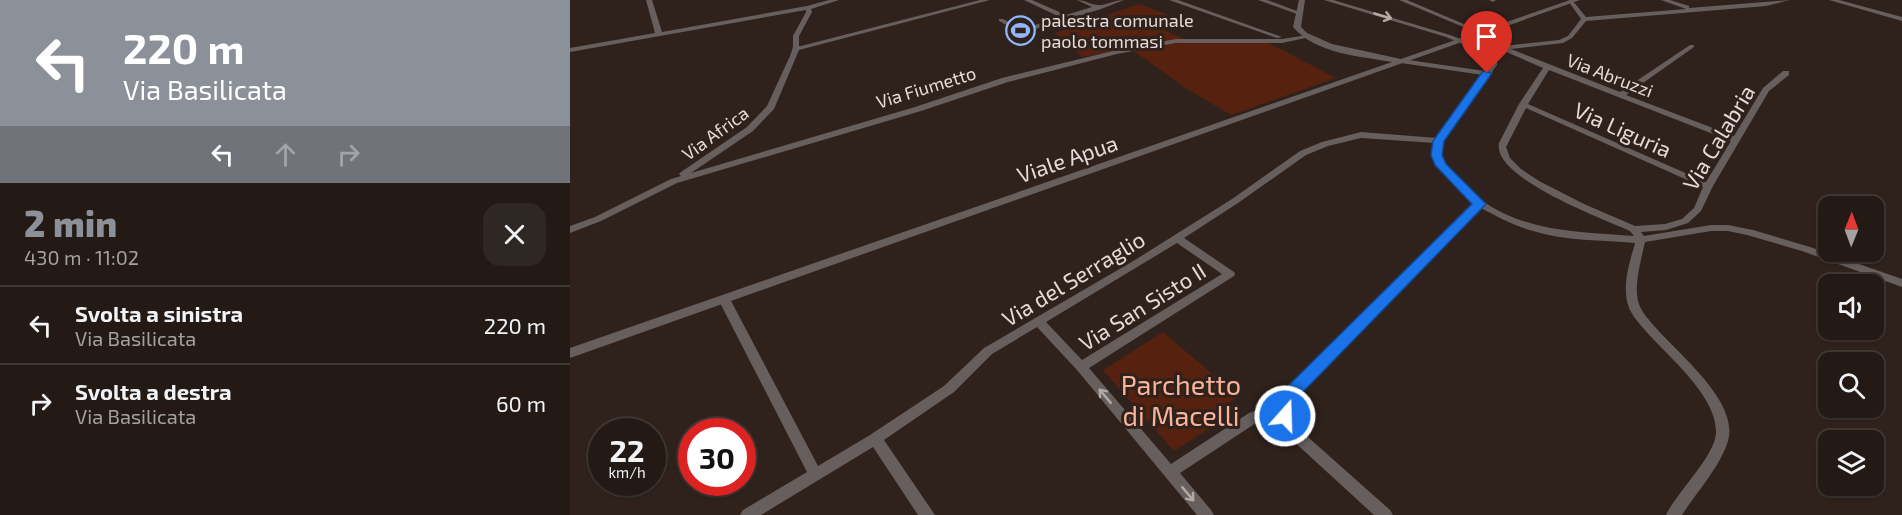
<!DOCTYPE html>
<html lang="it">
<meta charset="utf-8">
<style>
body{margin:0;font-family:"Exo 2",sans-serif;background:#2f2723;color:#f1f3f6;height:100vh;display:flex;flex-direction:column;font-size:22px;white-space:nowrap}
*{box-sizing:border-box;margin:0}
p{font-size:20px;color:#a3a1a1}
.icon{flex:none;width:33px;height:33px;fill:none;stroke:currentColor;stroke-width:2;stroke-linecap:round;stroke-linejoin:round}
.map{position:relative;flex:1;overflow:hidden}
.details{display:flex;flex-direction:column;background:#231a16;width:570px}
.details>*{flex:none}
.banner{background:#8c9099;color:#fff;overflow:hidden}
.needle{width:39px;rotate:1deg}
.controls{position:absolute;left:1248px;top:196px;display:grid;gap:12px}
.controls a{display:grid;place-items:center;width:66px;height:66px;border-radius:12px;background:#231a16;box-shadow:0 2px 4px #0004,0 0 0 2px #403835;font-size:30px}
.speed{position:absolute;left:18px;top:418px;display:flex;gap:12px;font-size:30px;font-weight:700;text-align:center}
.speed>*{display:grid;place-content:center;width:78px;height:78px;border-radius:50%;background:#231a16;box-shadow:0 2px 4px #0004,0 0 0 2px #403835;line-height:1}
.speed small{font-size:15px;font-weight:400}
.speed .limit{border:9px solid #d22;background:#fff;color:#111}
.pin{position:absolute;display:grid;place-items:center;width:51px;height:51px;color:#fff;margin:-62px -26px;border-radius:50% 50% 50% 0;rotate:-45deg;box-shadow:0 0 6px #0007}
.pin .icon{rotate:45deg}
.me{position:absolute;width:66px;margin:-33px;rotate:20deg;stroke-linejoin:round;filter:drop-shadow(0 0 4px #0008)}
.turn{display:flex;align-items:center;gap:21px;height:126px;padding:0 24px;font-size:27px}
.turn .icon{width:78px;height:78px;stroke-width:2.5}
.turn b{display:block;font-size:42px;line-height:51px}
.lanes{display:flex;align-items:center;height:57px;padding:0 24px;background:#0003;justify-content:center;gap:30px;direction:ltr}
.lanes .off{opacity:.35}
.round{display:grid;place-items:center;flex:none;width:63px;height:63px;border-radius:18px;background:#2f2723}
.overview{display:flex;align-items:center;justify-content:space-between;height:102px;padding:0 24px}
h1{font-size:36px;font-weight:800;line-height:45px;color:#8c9099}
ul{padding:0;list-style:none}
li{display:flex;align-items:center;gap:18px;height:78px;padding:0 24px;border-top:2px solid #403835}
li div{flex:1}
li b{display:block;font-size:22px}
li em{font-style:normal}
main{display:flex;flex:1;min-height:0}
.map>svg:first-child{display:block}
.green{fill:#56210e}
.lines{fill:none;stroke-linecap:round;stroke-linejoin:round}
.minor{fill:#665f5d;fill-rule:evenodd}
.tertiary{fill:#665f5d;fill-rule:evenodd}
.oneway{stroke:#b2aaa7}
.route{fill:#1a73e8;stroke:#114b97;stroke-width:1.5}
.labels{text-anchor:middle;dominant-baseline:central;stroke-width:6;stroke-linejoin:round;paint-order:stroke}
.far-poi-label{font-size:18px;fill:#e5dcd9;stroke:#2f221d;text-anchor:start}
.far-street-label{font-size:18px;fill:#e5dcd9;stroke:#2f221d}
.street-label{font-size:22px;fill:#e5dcd9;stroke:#2f221d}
.near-park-label{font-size:27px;fill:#fab29b;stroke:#2f221d}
</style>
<main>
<section class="details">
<div class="banner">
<div class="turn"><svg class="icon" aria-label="left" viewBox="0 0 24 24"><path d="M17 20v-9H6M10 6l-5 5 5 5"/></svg><div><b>220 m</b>Via Basilicata</div></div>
<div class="lanes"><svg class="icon" aria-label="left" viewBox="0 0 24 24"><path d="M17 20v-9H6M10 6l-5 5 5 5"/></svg><svg class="icon off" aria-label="ahead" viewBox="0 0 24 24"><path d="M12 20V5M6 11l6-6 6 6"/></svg><svg class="icon off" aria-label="right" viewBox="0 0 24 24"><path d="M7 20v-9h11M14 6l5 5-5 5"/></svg></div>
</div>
<div class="overview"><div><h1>2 min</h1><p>430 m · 11:02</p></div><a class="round"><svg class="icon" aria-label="close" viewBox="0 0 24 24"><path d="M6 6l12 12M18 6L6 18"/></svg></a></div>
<ul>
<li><svg class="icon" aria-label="left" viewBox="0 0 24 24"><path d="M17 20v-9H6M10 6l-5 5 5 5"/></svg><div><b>Svolta a sinistra</b><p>Via Basilicata</p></div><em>220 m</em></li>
<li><svg class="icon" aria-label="right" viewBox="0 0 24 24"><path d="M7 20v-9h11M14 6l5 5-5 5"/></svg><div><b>Svolta a destra</b><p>Via Basilicata</p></div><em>60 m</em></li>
</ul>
</section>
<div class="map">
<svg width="1332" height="515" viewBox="0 0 1332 515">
<rect width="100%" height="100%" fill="#2f221d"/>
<g class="green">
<path d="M569,4L604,17L582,25L615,39L512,57L485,33Z"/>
<path d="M619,41H695L766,78L661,115L614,87L564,51Z"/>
<path d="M593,332L668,396L658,404L666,411L604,451L533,370Z"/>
</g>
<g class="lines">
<g class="minor">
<path d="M76,0H82L92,32L237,6L259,0H269L241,9L242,12L229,36V46H231L410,0H420L229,50L204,109L183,131L121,173L345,107L432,78L547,50L606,39H712L737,35L740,37L712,43H606L547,54L438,82L351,111L107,183L31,221L0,233V226L25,217L101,179L111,176L109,174L111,172L177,127L197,106L220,56L223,47V36L236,12V10L0,52V48L85,33Z"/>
<path d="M454,0H462L496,15L522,7L507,0C515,0 521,5 528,5C534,6 545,0 554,0L531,9L452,33L429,21V19H433L453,29L490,17Z"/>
<path d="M599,0H608L712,37L707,38Z"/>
<path d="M688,0H697L732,13L727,14Z"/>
<path d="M754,0H763L880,35L922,51L926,48L902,37V35H906L933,46L989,40L998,36L1011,19L999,2L1002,0L1016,17L1116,9L1091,0H1100L1119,6V8L1220,0L1196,6L1016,21L1002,38L993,43L941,49L1050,92L1120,45H1124V47L1056,95L1164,136L1193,88L1213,71H1219V75L1199,91L1143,186L1131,211L1118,223L1096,230L1071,232L1074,236L1141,225H1158L1183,230L1240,247L1332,279V287L1232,251L1177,235L1158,231H1141L1075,242C1071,261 1064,282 1068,301C1071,312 1079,320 1086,328C1108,353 1165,399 1159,436C1155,461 1126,493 1112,515H1096C1107,492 1145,456 1146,433C1148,396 1096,355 1074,329C1067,321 1059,312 1057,301C1053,282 1060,261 1065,243C1032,240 995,241 963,231C944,226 928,217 911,208L727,396L721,406L724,423L730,430L820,510L823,515H804L720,438L711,425L709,413L689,421L610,473L641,510L644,515H627L507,370L467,327L422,354L384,392L314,440L365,515H348L303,447L191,515H170L173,510L237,472L148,299L150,296H158L160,299L248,466L300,435L374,386L414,348L565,260L662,199L730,151L752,142L791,132L867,138L913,75L831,63L827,61L831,59L915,71L919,65L921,56L876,37ZM932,50L973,68L949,104L929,143C922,178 1033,219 1060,231L1064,236C1005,232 945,232 899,190C889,181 880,169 871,159L873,141L927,65L928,52ZM979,70L1161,141L1136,182L958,104ZM956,108L1133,187L1124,208L1112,219L1095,224L1065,226L1014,204L969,181L951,169L940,158L936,147ZM791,138L865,143L863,159L891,193L904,204L717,388L709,402L679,413L601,464L519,368L664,276L665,274L664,272L614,238L668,203L736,155L758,146ZM607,243L652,274L512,360L476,322Z"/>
<path d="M829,0H837L915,33L910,34Z"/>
<path d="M919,0H926L923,2Z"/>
<path d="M1259,0H1269L1332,17V21Z"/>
</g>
<path class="tertiary" d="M729,0H735L731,27L737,33L762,44L831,59L1000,0H1010L0,358V348L822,62C789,56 746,54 723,27Z"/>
</g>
<defs><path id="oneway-shaft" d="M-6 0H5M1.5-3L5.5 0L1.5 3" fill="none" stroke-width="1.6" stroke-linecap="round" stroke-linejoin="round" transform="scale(1.5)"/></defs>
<g class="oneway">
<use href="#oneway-shaft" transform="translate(813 16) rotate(16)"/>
<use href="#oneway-shaft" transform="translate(535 396) rotate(-130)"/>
<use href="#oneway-shaft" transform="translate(618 494) rotate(50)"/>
</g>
<path class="route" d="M913,71L922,73L874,141L872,155L876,164L916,204L725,400L721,421L715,423L709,421L705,406L712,392L902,204L865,165L861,155L863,141Z"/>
<defs>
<symbol id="stadium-ring" viewBox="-11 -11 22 22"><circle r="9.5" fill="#2f221d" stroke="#93b7fd" stroke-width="1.5"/><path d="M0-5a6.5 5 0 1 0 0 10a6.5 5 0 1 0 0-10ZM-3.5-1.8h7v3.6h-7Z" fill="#93b7fd"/></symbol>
</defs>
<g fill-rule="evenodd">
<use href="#stadium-ring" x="434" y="14" width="33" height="33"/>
</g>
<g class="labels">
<g class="far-poi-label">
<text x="471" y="20">palestra comunale<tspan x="471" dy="21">paolo tommasi</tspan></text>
</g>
<g class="far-street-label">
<text transform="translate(1040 75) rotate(21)">Via Abruzzi</text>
<text transform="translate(356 87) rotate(-17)">Via Fiumetto</text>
<text transform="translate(145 133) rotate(-36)">Via Africa</text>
</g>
<g class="street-label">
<text transform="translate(1053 129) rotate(24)">Via Liguria</text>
<text transform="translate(1148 137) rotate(-59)">Via Calabria</text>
<text transform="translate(497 158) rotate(-19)">Viale Apua</text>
<text transform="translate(503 278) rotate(-31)">Via del Serraglio</text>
<text transform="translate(572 306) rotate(-32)">Via San Sisto II</text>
</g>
<g class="near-park-label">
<text x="611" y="384">Parchetto<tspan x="611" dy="31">di Macelli</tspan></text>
</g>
</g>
</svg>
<div class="controls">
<a><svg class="needle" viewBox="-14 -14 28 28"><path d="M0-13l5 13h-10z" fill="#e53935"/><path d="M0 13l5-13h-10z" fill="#a3a1a1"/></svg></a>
<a><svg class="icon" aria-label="sound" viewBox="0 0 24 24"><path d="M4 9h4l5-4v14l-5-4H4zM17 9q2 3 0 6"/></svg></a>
<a><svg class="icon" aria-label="search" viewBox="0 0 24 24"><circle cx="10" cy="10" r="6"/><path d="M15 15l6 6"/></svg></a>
<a><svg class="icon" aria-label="layers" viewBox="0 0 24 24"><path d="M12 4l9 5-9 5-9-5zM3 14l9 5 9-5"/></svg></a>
</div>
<div class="speed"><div>22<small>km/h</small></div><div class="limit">30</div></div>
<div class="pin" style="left:917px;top:73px;background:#d93025"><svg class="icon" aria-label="arrive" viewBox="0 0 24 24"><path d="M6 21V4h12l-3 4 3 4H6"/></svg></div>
<svg class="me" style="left:715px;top:416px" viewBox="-20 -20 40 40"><circle r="17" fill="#1a73e8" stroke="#fff" stroke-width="3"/><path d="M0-11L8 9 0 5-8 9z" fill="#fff"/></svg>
</div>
</main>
